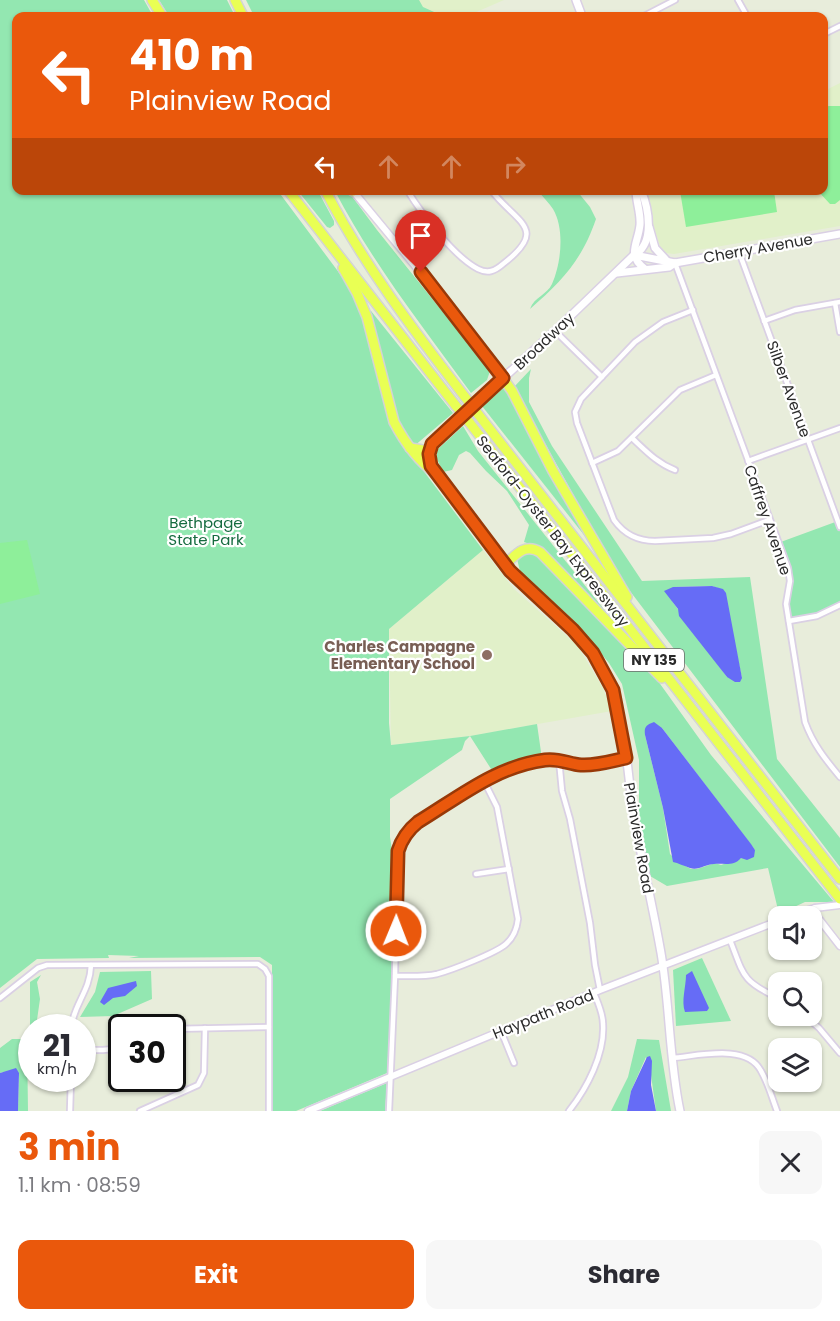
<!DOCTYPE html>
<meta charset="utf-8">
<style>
body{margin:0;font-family:Poppins,sans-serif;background:#f7f7f7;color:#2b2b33;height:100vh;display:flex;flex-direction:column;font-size:22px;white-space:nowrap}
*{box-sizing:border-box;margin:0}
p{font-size:20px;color:#7c7c81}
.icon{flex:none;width:33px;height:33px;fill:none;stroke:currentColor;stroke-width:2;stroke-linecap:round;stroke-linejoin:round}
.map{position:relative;height:1111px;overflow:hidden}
.side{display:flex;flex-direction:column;background:#fff;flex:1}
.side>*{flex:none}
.guide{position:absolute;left:12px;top:12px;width:816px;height:183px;border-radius:12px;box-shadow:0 2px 4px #0004;background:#ea580c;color:#fff;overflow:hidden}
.fabs{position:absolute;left:768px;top:906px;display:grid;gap:12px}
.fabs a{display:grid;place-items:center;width:54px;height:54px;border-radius:12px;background:#fff;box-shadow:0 2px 4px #0004;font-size:30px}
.speed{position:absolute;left:18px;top:1014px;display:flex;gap:12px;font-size:30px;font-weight:700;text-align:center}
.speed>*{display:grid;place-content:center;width:78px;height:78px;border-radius:50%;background:#fff;box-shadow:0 2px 4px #0004;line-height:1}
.speed small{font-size:15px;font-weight:400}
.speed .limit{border:3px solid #111;border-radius:9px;background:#fff;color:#111}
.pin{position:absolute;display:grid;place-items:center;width:51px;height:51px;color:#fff;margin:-62px -26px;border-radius:50% 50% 50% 0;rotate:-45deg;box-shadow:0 0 6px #0007}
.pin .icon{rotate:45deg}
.me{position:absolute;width:66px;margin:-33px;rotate:1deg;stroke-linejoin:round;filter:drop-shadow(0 0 4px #0008)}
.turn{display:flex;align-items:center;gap:21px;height:126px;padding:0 18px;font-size:27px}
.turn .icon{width:78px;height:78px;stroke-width:2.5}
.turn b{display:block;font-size:42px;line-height:51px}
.lanes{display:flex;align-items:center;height:57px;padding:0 18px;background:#0003;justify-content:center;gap:30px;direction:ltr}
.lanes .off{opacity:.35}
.round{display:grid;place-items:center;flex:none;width:63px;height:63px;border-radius:12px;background:#f7f7f7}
.head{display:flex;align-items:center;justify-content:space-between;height:102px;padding:0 18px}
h1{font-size:36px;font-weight:700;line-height:45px;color:#ea580c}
.cta{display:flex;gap:12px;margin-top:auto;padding:12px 18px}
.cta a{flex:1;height:69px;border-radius:12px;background:#ea580c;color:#fff;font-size:24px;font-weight:700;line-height:69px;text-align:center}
.cta a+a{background:#f7f7f7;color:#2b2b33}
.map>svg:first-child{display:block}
.education{fill:#e1f0c9}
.green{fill:#93e7b1;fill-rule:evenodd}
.pitch{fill:#8eef9a}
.water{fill:#666cf6}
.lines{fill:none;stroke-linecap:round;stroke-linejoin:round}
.minor-casing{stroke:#dad0e4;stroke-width:8}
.tertiary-casing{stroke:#dad0e4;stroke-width:9}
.secondary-casing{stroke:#dad0e4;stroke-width:10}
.motorway-casing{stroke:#d4d4d4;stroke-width:12}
.minor{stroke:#fff;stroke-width:4.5}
.tertiary{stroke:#fff;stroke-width:6}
.secondary{stroke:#fff;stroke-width:7}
.motorway{stroke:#e9ff54;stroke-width:9}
.motorway-bridge-casing{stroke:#d4d4d4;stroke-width:12;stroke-linecap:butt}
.motorway-bridge{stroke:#e9ff54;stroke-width:9}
.route-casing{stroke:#983908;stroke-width:15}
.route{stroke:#ea580c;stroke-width:10}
.education-dot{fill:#8d6e63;stroke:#fff;stroke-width:2}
.labels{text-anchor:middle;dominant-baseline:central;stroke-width:4.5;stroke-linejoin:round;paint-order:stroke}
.shield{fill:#fff;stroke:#6a6a6a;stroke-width:1.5}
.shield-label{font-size:14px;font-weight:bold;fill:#2a2a2a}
.street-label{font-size:15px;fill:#2a2a2a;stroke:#fff}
.park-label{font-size:15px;fill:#156b3f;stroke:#fff}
.education-label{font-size:15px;font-weight:bold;fill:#785e54;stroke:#fff;text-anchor:end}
</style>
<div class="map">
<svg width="840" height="1111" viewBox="0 0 840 1111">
<rect width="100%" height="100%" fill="#e8eddb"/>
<g class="education">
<path d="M412,0H504L467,16H428Z"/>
<path d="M840,83V226L674,254L666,253L661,250L643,191L824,190V91Z"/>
<path d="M483,550L514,589L577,645L603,688L612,711L470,736L391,745L389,629Z"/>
</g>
<g class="green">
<path d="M0,0H144L153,16H16V190L278,191L337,270L351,290L361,310L388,416L395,433L483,550L389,629V723L391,745L470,736L537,724L542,759L505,766L493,772L470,736L465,741L462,750L390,799V837L393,857V969L387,1073L296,1111H272V965L260,957L129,958L139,956L108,955L109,958L37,959L0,988Z"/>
<path d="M159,0H227L235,16H169Z"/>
<path d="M246,0H419L423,7L443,16H254Z"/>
<path d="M298,191H318L334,221V225L330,228L327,227Z"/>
<path d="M335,191H348L377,230L490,371L487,380L471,393C423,327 373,264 335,191Z"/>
<path d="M538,191H577L590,207L596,219C582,260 562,281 530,309C534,297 547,295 552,284C561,264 565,229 553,209C549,203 543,197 538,191Z"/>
<path d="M369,311H371L453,413L413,447L397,418Z"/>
<path d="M531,369L529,378V402L552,446L642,581L750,577L777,759L840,838V867L617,574L514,387ZM712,586L723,590L742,678L727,677L672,601L673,587Z"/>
<path d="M506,386L588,538V540L482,406Z"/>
<path d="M463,426L478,451L618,627L536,546L524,542L529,525L507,491L486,471L470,453L466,451L459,455L452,470L443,472L437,459V450Z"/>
<path d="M838,521L840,527V605L825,613L789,621L786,604L790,581L778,543Z"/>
<path d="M529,553L538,557L653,674L711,755L834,902H805L779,914L768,868L667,886L650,876L639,827V760L622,684L609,663L572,619L520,571L517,559L521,555ZM662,728L755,850L744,857L721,865L715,863L697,869H691L678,862L670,854L663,808L645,735Z"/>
<path d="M702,958L731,1021L676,1026L673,970Z"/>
<path d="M151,971L152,999L113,1016L80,1017L95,992L100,972Z"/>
<path d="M41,975L37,982L40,999L36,1027L32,1028L31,1037L30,1035V982Z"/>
<path d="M12,1039H27L28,1111H18L19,1073L3,1072L0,1073V1048Z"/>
<path d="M637,1039L659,1040L671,1111H656L651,1075L646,1057L631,1091L627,1111H611L628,1077Z"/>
<path d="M387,1083L385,1111H320Z"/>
</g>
<g class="pitch">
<path d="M829,106H840V200L835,204H830L818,191L824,190V107Z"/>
<path d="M680,191H774L777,212L686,227Z"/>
<path d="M27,540L40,594L0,604V543Z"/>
</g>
<g class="water">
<path d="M712,586L723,589L726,593L742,678L740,682H735L727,677L679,616L678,609L664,591L673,587Z"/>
<path d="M654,722L662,728L751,844L755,850L754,857L747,860L741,858C733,867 724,863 714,864C706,864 698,871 690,868C684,866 678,863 673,862L663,808L645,735C644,727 646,725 654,722Z"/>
<path d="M692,971L709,1008L707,1011L685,1012C681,1001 686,987 686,975Z"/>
<path d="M136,981L137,986L125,996L113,998L104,1005L100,1002L108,988Z"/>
<path d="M650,1056L652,1061L651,1085L656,1111H627L631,1091L647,1057Z"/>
<path d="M16,1068L19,1073L18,1111H0V1073Z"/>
</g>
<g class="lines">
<defs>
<g id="minor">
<path d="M738,0L747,16"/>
<path d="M644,16L675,0"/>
<path d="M824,34L840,26"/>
<path d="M407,190C422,214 453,256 478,269C488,274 495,271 503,264C550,228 516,223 491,190"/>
<path d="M739,252L840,527"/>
<path d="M675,263L788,568L790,581L786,604L805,722C813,744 825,759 840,777"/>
<path d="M835,303L840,332"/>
<path d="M693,310L663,322L635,342L581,399L575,412L577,423L614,520C624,534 638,541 655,541L713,538L731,534L769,520"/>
<path d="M764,321L795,310L840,302"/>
<path d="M555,331L602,377"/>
<path d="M632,438C646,451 657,463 675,470"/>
<path d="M748,461L840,428"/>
<path d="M592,463L618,451L680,390L716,375"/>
<path d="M789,621L817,616L840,605"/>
<path d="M559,760L562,791L570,819L590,923L595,965L600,990"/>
<path d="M476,874L509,869"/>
<path d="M730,940C744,976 742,981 778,998"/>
<path d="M395,976C409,976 424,977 437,974C452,970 496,953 506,944C514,937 517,928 518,919L497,807L484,781"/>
<path d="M0,998L38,968L47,965L258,964L265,969L269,976V1111"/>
<path d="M805,1016L819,1028L840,1053"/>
<path d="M71,1028C74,1003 90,992 91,965"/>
<path d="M172,1029L269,1027"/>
<path d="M501,1031L514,1063"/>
<path d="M82,1050H103L122,1048"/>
<path d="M672,1058C698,1056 747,1043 761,1071C768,1083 772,1098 777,1111"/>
<path d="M70,1111L71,1078"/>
<path d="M140,1111L198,1085L204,1073L205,1028"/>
<path d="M389,1111L395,976L397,859C399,842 406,832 418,822C459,797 497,766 545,760C558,758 568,764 581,765C596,766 611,761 626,758"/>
<path d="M569,1111C587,1088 605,1054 603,1024C603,1013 598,1003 594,993"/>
</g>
<g id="tertiary">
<path d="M353,191L435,290L503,378"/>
<path d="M815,908L816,915L840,946"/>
<path d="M790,916L815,908L840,905"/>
<path d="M308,1111L600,990L778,921"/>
</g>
<g id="secondary">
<path d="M576,0L582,16"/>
<path d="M636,190C636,202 641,213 640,225C638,244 626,255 645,269"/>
<path d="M641,190C649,209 655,244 634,255L555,331L436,439C426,451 428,462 436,474C462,509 487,546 517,578C547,611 584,633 605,674C627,717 626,769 634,816C642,862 653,907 661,953C670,1006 669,1059 680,1111"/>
<path d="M649,227L655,248L667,261"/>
<path d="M634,255L675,263L840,234"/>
<path d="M617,273L669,267L675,263"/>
</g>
<g id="motorway">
<path d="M152,0L162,16"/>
<path d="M235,0L243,16"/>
<path d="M288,190L456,406"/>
<path d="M325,190C364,265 414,331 465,397"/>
<path d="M352,190L353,191"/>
<path d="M343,268L357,293L367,317L394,422C405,443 417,460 436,474"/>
<path d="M503,378L512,391L553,471L627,597"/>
<path d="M478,414L840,879"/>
<path d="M469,422L840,899"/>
<path d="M410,448L429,451"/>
<path d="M505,565C516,554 525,543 540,552L662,678"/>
</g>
</defs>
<use href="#minor" class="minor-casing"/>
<use href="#tertiary" class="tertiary-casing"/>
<use href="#secondary" class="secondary-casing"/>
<use href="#motorway" class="motorway-casing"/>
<use href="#minor" class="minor"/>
<use href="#tertiary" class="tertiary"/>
<use href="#secondary" class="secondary"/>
<use href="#motorway" class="motorway"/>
<defs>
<g id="motorway-bridge">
<path d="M465,397L478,414"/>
<path d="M456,406L469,422"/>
</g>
</defs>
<use href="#motorway-bridge" class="motorway-bridge-casing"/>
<use href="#motorway-bridge" class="motorway-bridge"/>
</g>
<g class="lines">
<defs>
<path id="route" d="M396,931L398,851C402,838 408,830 418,822C459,797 497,766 545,760C559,758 569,764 581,765C596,766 612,761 626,758L613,690L593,653L573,630L510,571L431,466L429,454L432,444L503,378L421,272"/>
</defs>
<use href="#route" class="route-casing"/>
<use href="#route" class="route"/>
</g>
<circle class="education-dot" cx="487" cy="655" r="6"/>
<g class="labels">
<rect class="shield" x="624" y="649" width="60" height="22" rx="4.5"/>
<g class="shield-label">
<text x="654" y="660">NY 135</text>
</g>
<g class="street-label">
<text transform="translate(758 248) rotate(-10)">Cherry Avenue</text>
<text transform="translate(544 341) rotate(-43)">Broadway</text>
<text transform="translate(789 389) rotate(70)">Silber Avenue</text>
<text transform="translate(768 520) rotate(71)">Caffrey Avenue</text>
<text transform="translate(553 531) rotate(52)">Seaford-Oyster Bay Expressway</text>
<text transform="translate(639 838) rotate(80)">Plainview Road</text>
<text transform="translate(543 1014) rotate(-22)">Haypath Road</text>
</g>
<g class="park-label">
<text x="206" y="522">Bethpage<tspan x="206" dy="17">State Park</tspan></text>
</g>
<g class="education-label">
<text x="475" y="646">Charles Campagne<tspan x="475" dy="17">Elementary School</tspan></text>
</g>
</g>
</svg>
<div class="fabs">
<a><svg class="icon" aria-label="sound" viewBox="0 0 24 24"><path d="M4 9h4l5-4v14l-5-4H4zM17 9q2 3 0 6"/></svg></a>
<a><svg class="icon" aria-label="search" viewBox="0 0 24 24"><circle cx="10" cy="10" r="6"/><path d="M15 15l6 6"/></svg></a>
<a><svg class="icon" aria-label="layers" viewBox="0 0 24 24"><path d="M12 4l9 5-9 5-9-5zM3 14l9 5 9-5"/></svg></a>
</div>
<div class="speed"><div>21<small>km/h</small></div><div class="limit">30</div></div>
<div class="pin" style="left:421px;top:272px;background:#d93025"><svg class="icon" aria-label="arrive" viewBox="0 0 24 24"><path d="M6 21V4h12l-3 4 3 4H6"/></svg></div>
<svg class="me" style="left:396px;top:931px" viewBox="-20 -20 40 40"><circle r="17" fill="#ea580c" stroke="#fff" stroke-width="3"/><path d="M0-11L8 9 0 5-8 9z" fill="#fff"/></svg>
<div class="guide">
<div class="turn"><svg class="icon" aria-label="left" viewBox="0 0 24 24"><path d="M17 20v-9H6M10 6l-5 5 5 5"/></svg><div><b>410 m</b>Plainview Road</div></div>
<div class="lanes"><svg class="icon" aria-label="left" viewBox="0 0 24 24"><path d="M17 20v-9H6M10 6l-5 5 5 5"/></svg><svg class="icon off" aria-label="ahead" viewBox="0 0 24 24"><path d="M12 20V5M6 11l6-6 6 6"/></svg><svg class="icon off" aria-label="ahead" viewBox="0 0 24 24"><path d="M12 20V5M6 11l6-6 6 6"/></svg><svg class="icon off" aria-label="right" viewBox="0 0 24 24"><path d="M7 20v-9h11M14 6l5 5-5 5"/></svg></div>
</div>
</div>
<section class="side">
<div class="head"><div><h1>3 min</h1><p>1.1 km · 08:59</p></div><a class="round"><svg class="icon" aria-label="close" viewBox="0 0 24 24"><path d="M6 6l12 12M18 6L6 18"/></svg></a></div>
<div class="cta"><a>Exit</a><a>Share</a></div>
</section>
